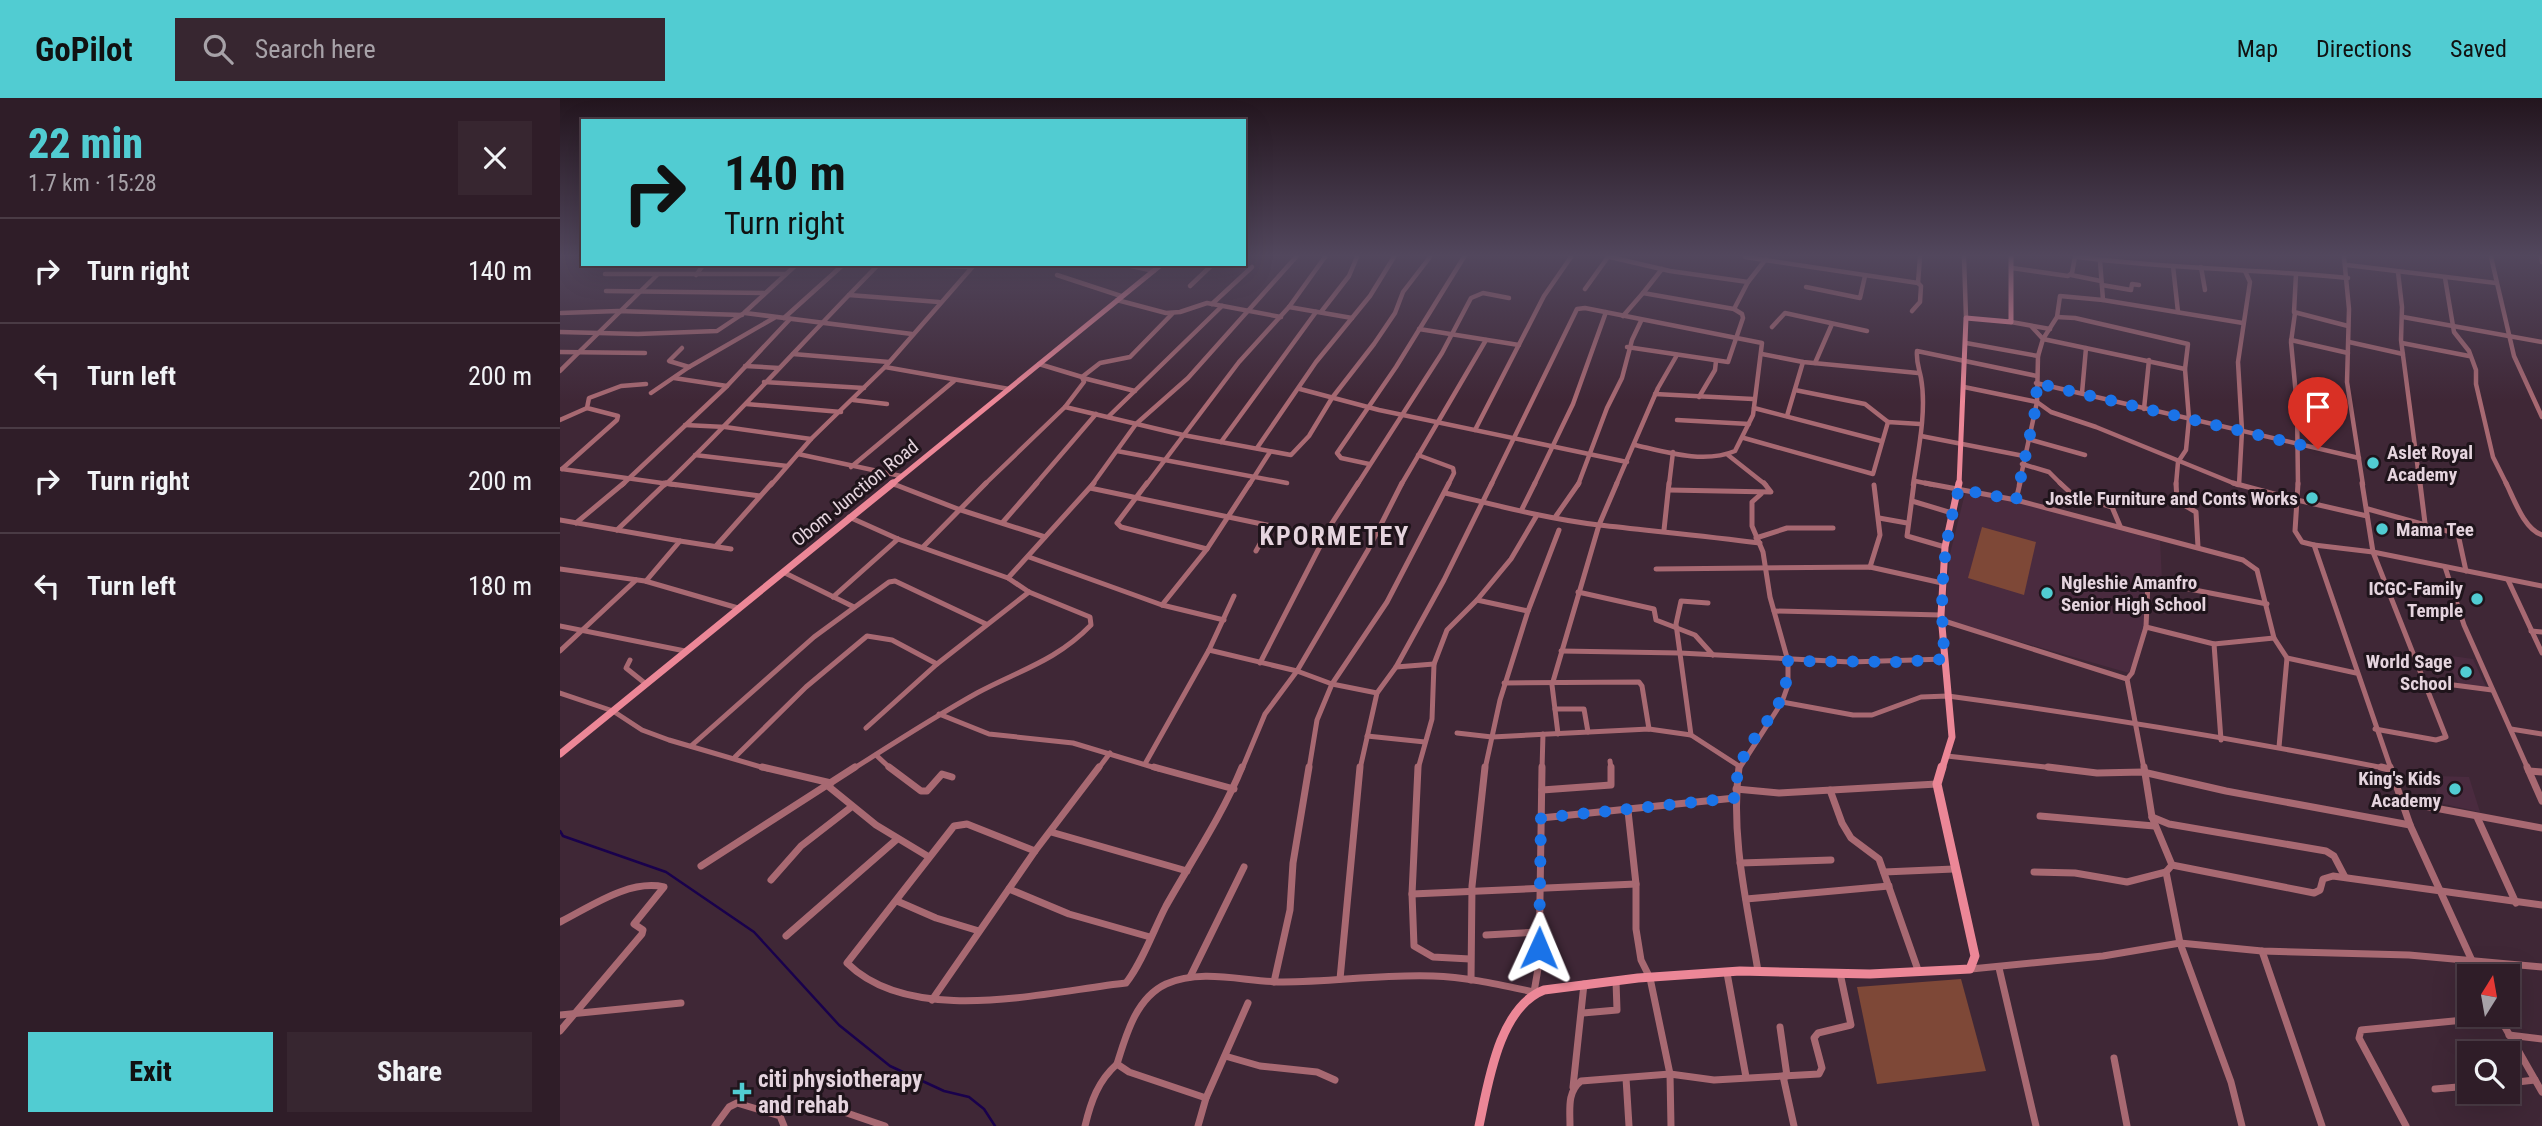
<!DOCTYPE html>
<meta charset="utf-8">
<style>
body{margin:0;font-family:"Roboto Condensed",sans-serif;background:#372630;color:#f1f3f6;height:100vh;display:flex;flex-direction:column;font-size:26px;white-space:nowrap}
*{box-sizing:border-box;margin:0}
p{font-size:23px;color:#a7a2a8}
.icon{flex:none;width:38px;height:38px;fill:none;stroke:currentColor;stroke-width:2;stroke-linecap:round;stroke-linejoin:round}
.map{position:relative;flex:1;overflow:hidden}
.sheet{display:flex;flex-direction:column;background:#2f1d28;width:560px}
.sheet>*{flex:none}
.hud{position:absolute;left:21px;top:21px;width:665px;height:147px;border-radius:0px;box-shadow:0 7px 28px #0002,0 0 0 2px #4a3b45;background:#51ccd2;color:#111;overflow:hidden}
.needle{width:46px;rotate:11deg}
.fabs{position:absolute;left:1897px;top:866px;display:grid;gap:14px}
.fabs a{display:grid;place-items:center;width:63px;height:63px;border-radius:0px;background:#2f1d28;box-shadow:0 7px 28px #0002,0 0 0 2px #4a3b45;font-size:35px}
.pin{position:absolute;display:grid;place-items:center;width:60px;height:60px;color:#fff;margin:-72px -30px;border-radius:50% 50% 50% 0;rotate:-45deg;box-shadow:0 0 7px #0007}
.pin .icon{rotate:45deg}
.me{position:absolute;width:77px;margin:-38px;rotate:1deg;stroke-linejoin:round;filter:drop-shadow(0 0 5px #0008)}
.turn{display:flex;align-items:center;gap:24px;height:147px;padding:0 28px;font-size:32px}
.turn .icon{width:91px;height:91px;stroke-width:2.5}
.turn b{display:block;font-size:49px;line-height:60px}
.round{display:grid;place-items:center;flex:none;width:74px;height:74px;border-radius:0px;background:#372630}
.headline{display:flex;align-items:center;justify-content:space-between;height:119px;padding:0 28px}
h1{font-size:42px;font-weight:800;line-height:52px;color:#51ccd2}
.action{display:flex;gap:14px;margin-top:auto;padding:14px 28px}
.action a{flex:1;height:80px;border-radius:0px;background:#51ccd2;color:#111;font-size:28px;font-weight:800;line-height:80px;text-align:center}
.action a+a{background:#372630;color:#f1f3f6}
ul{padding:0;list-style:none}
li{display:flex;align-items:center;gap:21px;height:105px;padding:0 28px;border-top:2px solid #4a3b45}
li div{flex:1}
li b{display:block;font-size:26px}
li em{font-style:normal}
header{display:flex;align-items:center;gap:42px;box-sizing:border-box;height:98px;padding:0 35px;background:#51ccd2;color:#111}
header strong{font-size:33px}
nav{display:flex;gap:38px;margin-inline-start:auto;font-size:24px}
.search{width:490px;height:63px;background:#372630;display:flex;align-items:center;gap:18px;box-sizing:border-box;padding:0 24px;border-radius:0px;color:#a7a2a8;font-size:26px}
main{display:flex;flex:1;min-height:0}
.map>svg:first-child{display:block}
.built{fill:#4a2b3f}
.green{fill:#7e4837}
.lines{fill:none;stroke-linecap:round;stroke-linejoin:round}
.stream{stroke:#19014c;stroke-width:2.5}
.street-far2{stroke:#a86972;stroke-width:4.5}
.street-far1{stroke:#a86972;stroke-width:5}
.street{stroke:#a86972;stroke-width:7}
.secondary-far2{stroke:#ec8797;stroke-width:5}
.secondary-far1{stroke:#ec8797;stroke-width:7}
.secondary{stroke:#ec8797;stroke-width:9}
.route{stroke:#1a73e8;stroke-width:12;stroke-dasharray:0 21.6}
.poi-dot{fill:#51ccd2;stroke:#1f141b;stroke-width:2.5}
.labels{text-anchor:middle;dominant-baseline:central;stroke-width:6;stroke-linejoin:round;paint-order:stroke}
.poi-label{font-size:19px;font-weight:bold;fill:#e5d4de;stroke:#1f141b;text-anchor:end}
.street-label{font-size:19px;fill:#e5d4de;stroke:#1f141b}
.near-poi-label{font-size:23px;font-weight:bold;fill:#e5d4de;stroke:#1f141b;text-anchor:start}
.district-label{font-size:26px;font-weight:bold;letter-spacing:2px;fill:#e5d4de;stroke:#1f141b}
</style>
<header>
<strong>GoPilot</strong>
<div class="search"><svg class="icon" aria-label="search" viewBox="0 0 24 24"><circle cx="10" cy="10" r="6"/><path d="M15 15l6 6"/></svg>Search here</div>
<nav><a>Map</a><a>Directions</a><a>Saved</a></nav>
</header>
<main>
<section class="sheet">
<div class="headline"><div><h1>22 min</h1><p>1.7 km · 15:28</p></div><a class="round"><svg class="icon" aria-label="close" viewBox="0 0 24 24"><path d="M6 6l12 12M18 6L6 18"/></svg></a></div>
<ul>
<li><svg class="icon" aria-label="right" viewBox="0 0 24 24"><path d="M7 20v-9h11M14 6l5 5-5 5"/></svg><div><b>Turn right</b></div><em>140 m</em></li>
<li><svg class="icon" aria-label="left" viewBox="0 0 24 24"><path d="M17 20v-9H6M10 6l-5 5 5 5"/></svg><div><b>Turn left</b></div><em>200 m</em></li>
<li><svg class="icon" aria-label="right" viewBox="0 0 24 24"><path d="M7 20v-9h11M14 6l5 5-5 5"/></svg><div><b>Turn right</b></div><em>200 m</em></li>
<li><svg class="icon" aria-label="left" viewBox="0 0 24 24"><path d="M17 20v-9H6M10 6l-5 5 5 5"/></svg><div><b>Turn left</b></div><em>180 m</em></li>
</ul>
<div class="action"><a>Exit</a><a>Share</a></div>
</section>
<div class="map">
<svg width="1982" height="1028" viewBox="0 0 1982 1028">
<rect width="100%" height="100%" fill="#3f2736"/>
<g class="built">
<path d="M1405,395L1454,403L1600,443L1602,482L1588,481L1586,527L1569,575L1384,522L1390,456Z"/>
<path d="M1885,557L1913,561L1927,591L1899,587Z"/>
<path d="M1878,678L1909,679L1920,714L1875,704Z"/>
</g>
<g class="green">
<path d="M1422,429L1476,444L1464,497L1408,480Z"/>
<path d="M1401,881L1426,973L1317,986L1297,889Z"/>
</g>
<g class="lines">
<path class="stream" d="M0,733L3,738L106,774L194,834L279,927L330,968L384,993L409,999L424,1011L435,1028"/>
<g class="street-far2">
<path d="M1050,159L1110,173L1188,184"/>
<path d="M1185,159L1358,185L1360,159"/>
<path d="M1404,159L1406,220"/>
<path d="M1518,159C1607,171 1698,171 1788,180"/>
<path d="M1784,159L1789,211L1787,284L1803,387"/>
<path d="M1931,159L1954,258L1982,319"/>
<path d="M1981,159L1982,164"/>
<path d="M23,161V165"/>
<path d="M1540,163L1543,202"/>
<path d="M331,166L412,169"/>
<path d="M562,166L594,173"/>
<path d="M1787,167L1936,185"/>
<path d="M1613,168L1618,214"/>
<path d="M1641,169L1645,192"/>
<path d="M1452,170L1508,178L1512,175L1515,159"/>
<path d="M1838,174L1842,209L1841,242L1860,387"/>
<path d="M45,176H226"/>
<path d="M1736,176L1734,214L1788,228"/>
<path d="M136,177L144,166"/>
<path d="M497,177L561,198"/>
<path d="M1511,177L1541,183"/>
<path d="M1885,180L1894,234L1909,253L1916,272V286L1933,359L1947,387"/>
<path d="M1542,187L1571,192L1572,186L1579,187"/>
<path d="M630,188L653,166"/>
<path d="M1246,189L1300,200L1305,178"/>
<path d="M1025,191L1048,159"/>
<path d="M46,193L204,195"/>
<path d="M1083,195L1102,171"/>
<path d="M289,197L379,204"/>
<path d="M557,202L606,215L620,214L647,205L721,219"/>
<path d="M652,206L692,169"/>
<path d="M729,209L792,220"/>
<path d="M1174,211L1188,184L1206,161"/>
<path d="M1352,213L1360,204L1361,188L1358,185"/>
<path d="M761,214L789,178L797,159"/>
<path d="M1,215L58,213L182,217"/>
<path d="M185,215L352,236"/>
<path d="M1735,215L1731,244L1737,308L1738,387"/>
<path d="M1063,218L1083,195L1174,211L1182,216L1183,220L1168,264L1067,249"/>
<path d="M1497,219L1515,220L1628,246L1625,271L1629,321L1626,352L1618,364L1616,387"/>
<path d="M1843,219L1982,244"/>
<path d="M224,220L284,166"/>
<path d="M1451,224L1490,231"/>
<path d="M1212,229L1225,215L1307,233"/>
<path d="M859,231L959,247"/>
<path d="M0,234L78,236L157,233L184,215L237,166"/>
<path d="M1731,242L1788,255"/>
<path d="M1789,244L1843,256"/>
<path d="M1406,245L1478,258"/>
<path d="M1842,245L1909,258"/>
<path d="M122,250L109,263L129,269"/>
<path d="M0,254L85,255"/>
<path d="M233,256L329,264"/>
<path d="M1202,256L1243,264L1358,275"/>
<path d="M1255,265L1272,226"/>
<path d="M479,266L522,279"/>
<path d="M185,268L219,270"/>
<path d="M325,269L449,291"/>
<path d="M1625,271L1483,241L1497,219L1500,198L1543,202L1683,225"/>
<path d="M0,273L97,177"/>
<path d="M114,280L167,288"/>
<path d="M523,280L575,293"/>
<path d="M204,284L304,290"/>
<path d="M1476,285L1799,360"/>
<path d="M1404,289L1477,304L1491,314L1536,329L1678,387"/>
<path d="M740,291L819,312L1067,364"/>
<path d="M1235,292L1305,306L1328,324"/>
<path d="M91,295L129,269L214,220"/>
<path d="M1522,295L1526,250"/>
<path d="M1095,296L1193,301"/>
<path d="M1139,299L1155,272L1156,263"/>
<path d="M293,302L327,306"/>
<path d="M186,306L281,314"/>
<path d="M505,309L623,337L731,357L749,338L772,300L814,246L835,215L843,194L870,159"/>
<path d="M1194,310L1321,343"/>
<path d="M1584,311L1589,262"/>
<path d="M1227,318L1243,264"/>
<path d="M548,319L662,208"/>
<path d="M0,322L27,310"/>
<path d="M1117,322L1189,326"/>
<path d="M125,327L165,329L251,341"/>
<path d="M915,332L984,198L1011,159"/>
<path d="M1361,338L1464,358"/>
<path d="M1184,340L1313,376L1328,324L1360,326"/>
<path d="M1468,341L1525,357"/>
<path d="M661,344L756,214"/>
<path d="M697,350L756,264L810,198L834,159"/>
<path d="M557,353L727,385"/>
<path d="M238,356L341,378"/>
<path d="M135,357L227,368"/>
<path d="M858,357L893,370L894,375L888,387"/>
<path d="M1168,357L1206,387"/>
<path d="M809,366L781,360L777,355L836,269L904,159"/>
<path d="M1462,366L1489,374L1502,387"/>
<path d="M291,369L394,283"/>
<path d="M2,371L116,387"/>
<path d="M2,371L57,322L58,318L27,310L29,300L61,288L86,286"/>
<path d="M1355,383L1374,387"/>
<path d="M331,385L335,387"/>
<path d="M62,387L167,288L230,221"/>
<path d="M105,387C179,316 247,239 319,166"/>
<path d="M211,387L251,341L325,269L415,166"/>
<path d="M424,387L505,309L524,284L522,279L540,265L570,259L612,216"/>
<path d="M475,387L536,316"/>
<path d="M532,387L576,326L628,280L736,159"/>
<path d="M586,387L679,264L729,209L765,159"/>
<path d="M689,387L710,354"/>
<path d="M797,387L882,255L911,200L923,195L949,200"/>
<path d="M841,387L926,242"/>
<path d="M931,387L1017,211L1025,210L1202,245L1193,317L1175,353C1144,366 1106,354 1075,347"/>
<path d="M974,387L1013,306L1046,214"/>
<path d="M1018,387L1047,310L1062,280L1072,242L1081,223"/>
<path d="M1056,387L1098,290L1117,257"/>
<path d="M1109,387L1113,354"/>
<path d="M1353,387C1358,354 1367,313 1361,280C1359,270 1356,264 1357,253L1477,278"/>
<path d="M1459,387L1477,304L1478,258L1483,241L1472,229"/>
<path d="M1679,387L1682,333L1678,264L1690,184L1685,173"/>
</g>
<g class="street-far1">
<path d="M104,385L200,398"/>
<path d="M331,385L398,411L485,439"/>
<path d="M587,385L557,425L561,429L647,451"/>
<path d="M1354,385L1347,438L1385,449"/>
<path d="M1365,385L1456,402L1683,462L1697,472L1714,540L1727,560L1719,649"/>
<path d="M1500,385L1513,397L1552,409L1560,428"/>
<path d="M1616,385L1617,403L1636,414L1638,449"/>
<path d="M1673,385L1737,402L1735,433L1742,444L1754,447L1831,671"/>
<path d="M1738,385L1737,402L1807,418"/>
<path d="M1802,385L1813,454L1886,639L1876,642L1815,631"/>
<path d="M1860,385L1865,425"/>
<path d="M1946,385C1954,401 1964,431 1982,437"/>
<path d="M530,390L764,439"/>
<path d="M1109,392L1211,394L1204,385"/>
<path d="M885,395C936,407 987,421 1039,427C1092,433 1146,438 1200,445"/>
<path d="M1456,402L1460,385"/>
<path d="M1352,403L1392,415"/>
<path d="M962,411L975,385"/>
<path d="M1808,411L1898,436L1906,473"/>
<path d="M996,418L1019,385"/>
<path d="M289,419L338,441L448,480L469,494L530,519L531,527C496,563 460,572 417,595C374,619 334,645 293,671"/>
<path d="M1319,420L1347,425"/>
<path d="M0,422L120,443L86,483"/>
<path d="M443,424L477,385"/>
<path d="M16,425L64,385"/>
<path d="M57,432L106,385"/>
<path d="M1104,432L1109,385"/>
<path d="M1196,440L1227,430H1273"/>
<path d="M120,443L171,451"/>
<path d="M1754,447L1813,454L1982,488"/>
<path d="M156,448L212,385"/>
<path d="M363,449L426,385"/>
<path d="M696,453L710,428"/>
<path d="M469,459L602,507L664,522"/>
<path d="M1310,469L1320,437L1314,387"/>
<path d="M1885,469L1904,527L1968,671"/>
<path d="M0,471L85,483L178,510"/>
<path d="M1096,471L1310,469L1382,485"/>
<path d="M223,474L294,509"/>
<path d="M448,480L534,385"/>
<path d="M1948,482L1982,555"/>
<path d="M1018,494L1094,511L1096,522L1135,537L1153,557"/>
<path d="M273,499L338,441"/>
<path d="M917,502L968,513L940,602L925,671"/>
<path d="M602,507L647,451L690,385"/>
<path d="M968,513L999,432"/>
<path d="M1214,513L1381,517"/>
<path d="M1381,522L1567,581L1584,671"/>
<path d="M0,528L125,553"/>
<path d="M1586,529L1588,483L1707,506"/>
<path d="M1971,533L1982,534"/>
<path d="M1654,546L1714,540"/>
<path d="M649,552L737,573L772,586L817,595"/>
<path d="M0,553L76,482"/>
<path d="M1001,553L1120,555L1290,564L1385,561"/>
<path d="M1727,560L1796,575"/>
<path d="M70,562L66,570L86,586"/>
<path d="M700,565L772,425L798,385"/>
<path d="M836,569L874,566"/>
<path d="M1567,581L1572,575L1586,529L1654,546L1661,642"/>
<path d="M1863,583L1932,592"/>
<path d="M944,585L1079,584L1082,588L1089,631"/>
<path d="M0,595L53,613L82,632L109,642L208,671"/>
<path d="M1222,604L1293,617H1312L1361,599L1388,598C1536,618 1683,642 1829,671"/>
<path d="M995,611H1024L1028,634"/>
<path d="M379,616L429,636L513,645L599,671"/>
<path d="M306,630L377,566L469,494"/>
<path d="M1951,631L1982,636"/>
<path d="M897,635L932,639L1089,631L1131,637L1179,668"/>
<path d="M998,636L992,587L1039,427L1057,385"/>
<path d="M1131,637L1116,526L1121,503L1148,505"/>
<path d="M807,638L865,644"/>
<path d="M131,648L254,539L329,484L335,483L426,526"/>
<path d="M316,657L331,671"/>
<path d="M1387,658L1503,671"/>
<path d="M175,659L246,589L307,538L332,542L377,566"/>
<path d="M1050,663L1051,671"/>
<path d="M585,666L649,552L674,498"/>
<path d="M538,671L550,655"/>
<path d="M682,671L705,616L737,573L808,452L842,385"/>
<path d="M749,671L757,622L772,586L827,504L889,385"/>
<path d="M800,671L817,595L836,569L884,482L932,385"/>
<path d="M858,671L872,621L874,566L887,532L917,502L951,461L977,417"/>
<path d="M982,671L983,636"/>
<path d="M1179,671L1222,604L1228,587V563L1210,499L1203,454L1192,428V404L1201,396"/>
</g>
<g class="street">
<path d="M202,669L271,685"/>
<path d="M329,669L361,693H367L382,676L392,679"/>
<path d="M594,669L674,691"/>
<path d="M858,669L852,796L854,848L873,859L910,861"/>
<path d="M1179,669C1170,737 1187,806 1198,873"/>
<path d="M1488,669L1537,675L1583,674L1666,693L1850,727"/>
<path d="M1584,669L1592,719L1612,767L1606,774L1620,845L1671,984L1682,1028"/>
<path d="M1821,669L1829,671"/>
<path d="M1830,669L1850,727L1919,878"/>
<path d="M1967,669L1982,703"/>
<path d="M1969,673L1982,674"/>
<path d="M268,688L316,727L369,759"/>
<path d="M1176,691L1219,695L1377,686"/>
<path d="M982,692L1051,687V669"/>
<path d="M1270,692L1282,725L1291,740L1319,761L1358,872"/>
<path d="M1843,704L1982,730"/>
<path d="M1068,713L1076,786V831L1081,862L1090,880L1110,976L1111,1028"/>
<path d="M1480,718L1594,728"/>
<path d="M1592,719L1609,726L1766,753L1774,758L1785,779"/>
<path d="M1917,719L1956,805"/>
<path d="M981,720L1175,700"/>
<path d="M491,734L627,773"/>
<path d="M475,753L407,726L394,728L287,865C352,929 484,894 566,885C582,865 594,831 606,808C632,762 662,718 682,669"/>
<path d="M1180,765L1271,762"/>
<path d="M1612,767L1754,795L1760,792L1763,781L1773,778L1982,807"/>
<path d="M141,768L295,669"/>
<path d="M1324,774L1394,771"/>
<path d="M1474,774L1515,775L1567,784L1606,774"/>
<path d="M211,782L241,748L290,710"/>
<path d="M449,791L509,816L590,839"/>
<path d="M852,796L1076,786"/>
<path d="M1186,801L1329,788"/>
<path d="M337,803L376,820L419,833"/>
<path d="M0,824C30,809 69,781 104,789L74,826L83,832L82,836L0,933"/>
<path d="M926,837L979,834"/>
<path d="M226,838L336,742"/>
<path d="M1702,853L1762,1028"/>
<path d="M1439,870L1476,1028"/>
<path d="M1411,871L1543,858L1620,845L1702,853L1849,857L1982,869"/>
<path d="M1167,875L1186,979"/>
<path d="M630,879L684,769"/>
<path d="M780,881L800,669"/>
<path d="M911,882L912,788L925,669"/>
<path d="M714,884L730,812L733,765L749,669"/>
<path d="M372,902L475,753L539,669"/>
<path d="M1023,915L1057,912L1056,883"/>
<path d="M0,917L121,905"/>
<path d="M1938,917L1982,994"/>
<path d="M1220,929L1227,978"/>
<path d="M1949,937L1982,941"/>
<path d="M665,958L700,968L757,974L775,982"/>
<path d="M1554,960L1567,1028"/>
<path d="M1223,978L1234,1028"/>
<path d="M1066,980L1069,1028"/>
<path d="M1948,985L1975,982"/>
<path d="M1013,989L1024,886"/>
<path d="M1875,991L1909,988"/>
<path d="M646,1000L569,974L557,966C566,937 576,900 606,886C643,870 685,884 723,884C773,884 823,876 873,878C907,879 941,887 974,894L979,865L982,669"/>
<path d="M275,1011L325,1028"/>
<path d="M155,1028L169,1009L177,1005L220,1018L224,1028"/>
<path d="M525,1028C531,1003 538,983 557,966"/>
<path d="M638,1028L646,1000L688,905"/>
<path d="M1010,1028C1010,1011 1007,994 1021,983L1110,976L1154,982L1259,976L1262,970L1254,940L1258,935L1291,927L1280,875"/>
<path d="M1846,1028L1799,940L1801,932L1904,922L1942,924"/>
</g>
<g class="secondary-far2">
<path d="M331,387L602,166"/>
<path d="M1399,387L1406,220L1451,224V159"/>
</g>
<g class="secondary-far1">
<path d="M0,656L333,385"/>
<path d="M1382,671L1392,639L1381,517L1385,449L1399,385"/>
</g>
<path class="secondary" d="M919,1028C928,986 939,909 984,892L1078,880L1180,873L1310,876L1410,871L1415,858L1377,686L1382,669"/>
</g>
<linearGradient id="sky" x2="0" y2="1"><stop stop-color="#23151e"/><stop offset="0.52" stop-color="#52475d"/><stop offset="1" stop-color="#52475d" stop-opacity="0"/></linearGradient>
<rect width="1982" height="303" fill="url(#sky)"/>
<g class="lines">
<path class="route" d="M979,850L981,720L1175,700C1177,690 1176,676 1180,667C1197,624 1228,616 1228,563L1338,564L1385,561C1379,503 1382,448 1399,391L1456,402L1477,304L1476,285L1758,351"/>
</g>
<g class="poi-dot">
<circle cx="1813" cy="365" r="7"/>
<circle cx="1752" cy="400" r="7"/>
<circle cx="1822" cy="431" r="7"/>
<circle cx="1487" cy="495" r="7"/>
<circle cx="1917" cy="501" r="7"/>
<circle cx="1906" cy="574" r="7"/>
<circle cx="1895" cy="691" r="7"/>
<path d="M178.5 983.5h7v7h7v7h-7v7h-7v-7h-7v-7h7z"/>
</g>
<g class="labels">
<g class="poi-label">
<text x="1827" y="354" text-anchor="start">Aslet Royal<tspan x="1827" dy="22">Academy</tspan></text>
<text x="1738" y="400">Jostle Furniture and Conts Works</text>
<text x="1836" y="431" text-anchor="start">Mama Tee</text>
<text x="1501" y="484" text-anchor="start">Ngleshie Amanfro<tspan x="1501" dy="22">Senior High School</tspan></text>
<text x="1903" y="490">ICGC-Family<tspan x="1903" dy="22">Temple</tspan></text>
<text x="1892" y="563">World Sage<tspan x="1892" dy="22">School</tspan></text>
<text x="1881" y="680">King's Kids<tspan x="1881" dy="22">Academy</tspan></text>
</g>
<g class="street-label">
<text transform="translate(295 395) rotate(-39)">Obom Junction Road</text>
</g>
<g class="near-poi-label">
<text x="198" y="981">citi physiotherapy<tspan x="198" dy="26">and rehab</tspan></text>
</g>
<g class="district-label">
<text x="775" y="438">KPORMETEY</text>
</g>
</g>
</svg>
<div class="fabs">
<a><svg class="needle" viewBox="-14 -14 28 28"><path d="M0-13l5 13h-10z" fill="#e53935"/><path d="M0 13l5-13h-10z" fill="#a7a2a8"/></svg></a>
<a><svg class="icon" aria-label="search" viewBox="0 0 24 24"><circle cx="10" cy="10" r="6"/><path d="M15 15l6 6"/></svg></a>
</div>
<div class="pin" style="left:1758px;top:351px;background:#d93025"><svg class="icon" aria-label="arrive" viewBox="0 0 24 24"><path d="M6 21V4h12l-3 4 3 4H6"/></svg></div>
<svg class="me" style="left:979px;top:850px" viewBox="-20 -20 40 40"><path d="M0-17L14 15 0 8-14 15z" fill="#1a73e8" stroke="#fff" stroke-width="4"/></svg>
<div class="hud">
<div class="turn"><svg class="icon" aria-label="right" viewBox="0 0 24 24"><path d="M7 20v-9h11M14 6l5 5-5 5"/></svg><div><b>140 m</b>Turn right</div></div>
</div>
</div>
</main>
